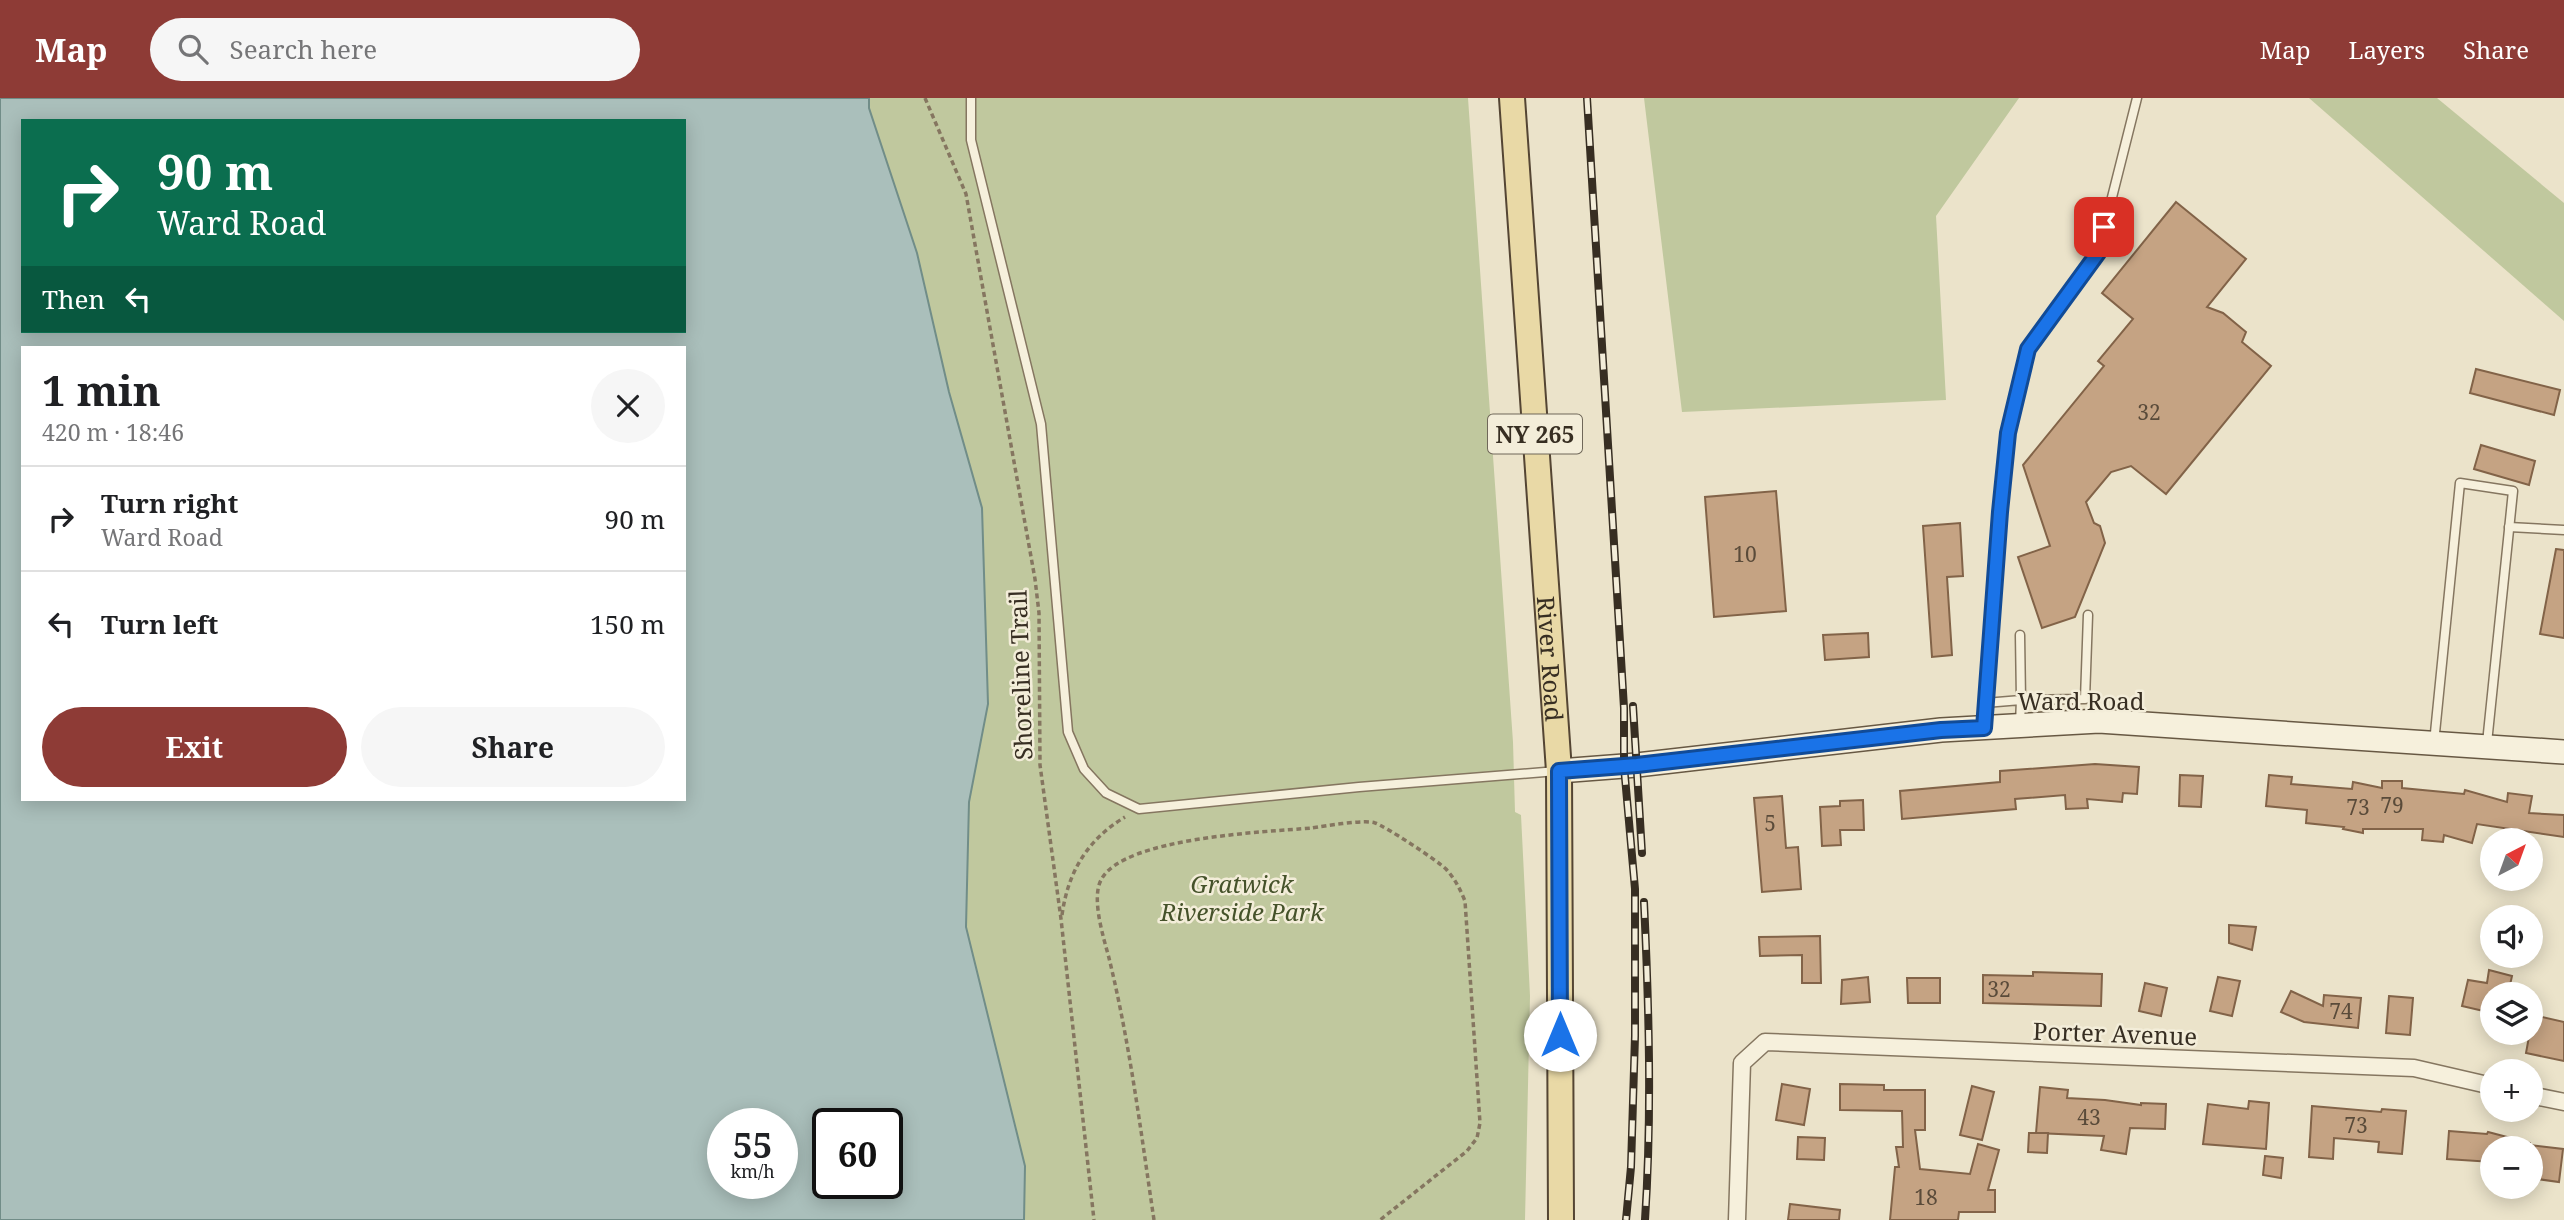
<!DOCTYPE html>
<meta charset="utf-8">
<style>
body{margin:0;font-family:"Noto Serif",serif;background:#f6f6f6;color:#202124;height:100vh;display:flex;flex-direction:column;font-size:26px;white-space:nowrap}
*{box-sizing:border-box;margin:0}
p{font-size:23px;color:#757577}
.icon{flex:none;width:38px;height:38px;fill:none;stroke:currentColor;stroke-width:2;stroke-linecap:round;stroke-linejoin:round}
.map{position:relative;flex:1;overflow:hidden}
.details{position:absolute;left:21px;top:248px;width:665px;height:455px;display:flex;flex-direction:column;background:#fff;border-radius:0px;box-shadow:0 4px 18px #0003}
.details>*{flex:none}
.guide{position:absolute;left:21px;top:21px;width:665px;height:214px;border-radius:0px;box-shadow:0 4px 18px #0003;background:#0b6e4f;color:#fff;overflow:hidden}
.needle{width:46px;rotate:41deg}
.tools{position:absolute;left:2480px;top:730px;display:grid;gap:14px}
.tools a{display:grid;place-items:center;width:63px;height:63px;border-radius:50%;background:#fff;box-shadow:0 4px 18px #0003;font-size:35px}
.speed{position:absolute;left:707px;top:1010px;display:flex;gap:14px;font-size:35px;font-weight:700;text-align:center}
.speed>*{display:grid;place-content:center;width:91px;height:91px;border-radius:50%;background:#fff;box-shadow:0 4px 18px #0003;line-height:1}
.speed small{font-size:18px;font-weight:400}
.speed .limit{border:4px solid #111;border-radius:10px;background:#fff;color:#111}
.pin{position:absolute;display:grid;place-items:center;width:60px;height:60px;color:#fff;margin:-30px;border-radius:14px;box-shadow:0 4px 10px #0006}
.me{position:absolute;width:77px;margin:-38px;rotate:0deg;stroke-linejoin:round;filter:drop-shadow(0 0 5px #0008)}
.turn{display:flex;align-items:center;gap:24px;height:147px;padding:0 21px;font-size:32px}
.turn .icon{width:91px;height:91px;stroke-width:2.5}
.turn b{display:block;font-size:49px;line-height:60px}
.then{display:flex;align-items:center;height:66px;padding:0 21px;background:#0003;gap:14px;font-size:26px}
.round{display:grid;place-items:center;flex:none;width:74px;height:74px;border-radius:37px;background:#f6f6f6}
.summary{display:flex;align-items:center;justify-content:space-between;height:119px;padding:0 21px}
h1{font-size:42px;font-weight:700;line-height:52px}
.primary-button{display:flex;gap:14px;margin-top:auto;padding:14px 21px}
.primary-button a{flex:1;height:80px;border-radius:42px;background:#8e3b36;color:#fff;font-size:28px;font-weight:700;line-height:80px;text-align:center}
.primary-button a+a{background:#f6f6f6;color:#202124}
ul{padding:0;list-style:none}
li{display:flex;align-items:center;gap:21px;height:105px;padding:0 21px;border-top:2px solid #e0e0e0}
li div{flex:1}
li b{display:block;font-size:26px}
li em{font-style:normal}
header{display:flex;align-items:center;gap:42px;box-sizing:border-box;height:98px;padding:0 35px;background:#8e3b36;color:#fff}
header strong{font-size:33px}
nav{display:flex;gap:38px;margin-inline-start:auto;font-size:24px}
.search{width:490px;height:63px;background:#f6f6f6;display:flex;align-items:center;gap:18px;box-sizing:border-box;padding:0 24px;border-radius:38px;color:#757577;font-size:26px}
.map>svg:first-child{display:block}
.green{fill:#c0c89e}
.water{fill:#aabfbb;stroke:#718d88;stroke-width:2;fill-rule:evenodd}
.building{fill:#c5a383;stroke:#826348;stroke-width:2}
.lines{fill:none;stroke-linecap:round;stroke-linejoin:round}
.lane-casing{stroke:#857660;stroke-width:11}
.street-casing{stroke:#857660;stroke-width:19}
.secondary-casing{stroke:#675843;stroke-width:26}
.primary-casing{stroke:#544533;stroke-width:28}
.path{stroke:#857660;stroke-width:3.5;stroke-dasharray:5 3.5;stroke-linecap:butt}
.lane{stroke:#f6f0dc;stroke-width:8}
.street{stroke:#f6f0dc;stroke-width:16}
.secondary{stroke:#f6f0dc;stroke-width:23}
.primary{stroke:#e9d9a6;stroke-width:24}
.rail-casing{stroke:#372e22;stroke-width:8}
.rail{stroke:#f3edd9;stroke-width:5;stroke-dasharray:16;stroke-linecap:butt}
.route-casing{stroke:#114b97;stroke-width:18}
.route{stroke:#1a73e8;stroke-width:12}
.labels{text-anchor:middle;dominant-baseline:central;stroke-width:5;stroke-linejoin:round;paint-order:stroke}
.number-label{font-size:21px;fill:#5a4b3a}
.shield{fill:#f3edd9;stroke:#6f6759;stroke-width:2}
.shield-label{font-size:23px;font-weight:bold;fill:#372e22}
.street-label{font-size:24px;fill:#372e22;stroke:#f3edd9}
.park-label{font-size:24px;font-style:italic;fill:#45522a;stroke:#f3edd9}
</style>
<header>
<strong>Map</strong>
<div class="search"><svg class="icon" aria-label="search" viewBox="0 0 24 24"><circle cx="10" cy="10" r="6"/><path d="M15 15l6 6"/></svg>Search here</div>
<nav><a>Map</a><a>Layers</a><a>Share</a></nav>
</header>
<div class="map">
<svg width="2564" height="1122" viewBox="0 0 2564 1122">
<rect width="100%" height="100%" fill="#ebe3ca"/>
<g class="green">
<path d="M869,0H1468L1513,644L1515,714L1521,717L1530,898L1525,1122H1024L1025,1068L966,829L969,704L988,606L982,410L949,294L917,155L869,10Z"/>
<path d="M1644,0H2019L1936,118L1946,302L1682,314Z"/>
<path d="M2309,0H2437L2564,105V223Z"/>
</g>
<path class="water" d="M0,0H869V10L917,155L949,294L982,410L988,606L969,704L966,829L1025,1068L1024,1122H0ZM23,23H684V233H23ZM23,250H684V702H23ZM723,1026H782V1085H723ZM828,1026H887V1085H828Z"/>
<g class="building">
<path d="M2176,104L2246,161L2207,209L2223,215L2246,234L2242,244L2271,268L2166,396L2131,368L2111,374L2086,404L2094,425L2100,428L2105,445L2075,519L2042,530L2018,459L2050,448L2023,367L2104,268L2098,263L2133,221L2102,195Z"/>
<path d="M2476,271L2560,292L2554,317L2470,295Z"/>
<path d="M2481,347L2535,363L2529,387L2474,371Z"/>
<path d="M1776,393L1786,513L1714,519L1705,399Z"/>
<path d="M1960,425L1963,478L1947,479L1952,557L1932,559L1923,428Z"/>
<path d="M2556,451L2564,452V540L2540,536Z"/>
<path d="M1868,535L1869,559L1825,562L1823,537Z"/>
<path d="M2095,666L2139,669L2137,696L2123,695L2122,704L2087,701L2088,710L2066,711L2065,697L2015,701L2016,711L1902,721L1900,693L2000,684V673Z"/>
<path d="M2180,677L2203,678L2201,709L2179,708Z"/>
<path d="M2269,677L2292,679L2291,686L2352,691L2353,684L2382,690V683H2402V690L2464,696L2465,692L2507,704L2508,695L2532,698L2529,715L2564,717V739L2477,726L2472,745L2444,737L2443,744L2422,742L2423,731H2363V735L2343,731L2344,729L2306,725L2307,712L2266,708Z"/>
<path d="M1782,698L1786,750L1798,749L1801,791L1762,794L1754,700Z"/>
<path d="M1863,702L1864,732H1840L1841,747L1822,748L1820,709L1840,708V703Z"/>
<path d="M2229,827L2256,829L2252,852L2229,845Z"/>
<path d="M1820,838L1821,885H1802V857L1760,858L1759,839Z"/>
<path d="M2489,872L2512,878L2508,896H2492V915L2462,908L2468,882L2487,885Z"/>
<path d="M2033,874L2102,876L2101,908L1983,905V877L2033,878Z"/>
<path d="M1868,879L1870,904L1841,906L1842,882Z"/>
<path d="M2218,879L2240,883L2232,918L2210,913Z"/>
<path d="M1907,880H1940V905H1908Z"/>
<path d="M2145,885L2167,890L2161,918L2139,913Z"/>
<path d="M2291,893L2323,908L2324,897L2361,900L2358,930L2304,924L2281,914Z"/>
<path d="M2389,898L2413,900L2410,937L2386,935Z"/>
<path d="M2533,917L2564,924V963L2526,955Z"/>
<path d="M1782,986L1810,991L1804,1027L1776,1022Z"/>
<path d="M1840,986L1884,987V992H1925V1032H1915L1920,1071L1970,1076L1978,1046L1999,1052L1988,1092H1995V1114H1959L1958,1122H1890L1895,1069H1899L1896,1049H1903L1902,1013L1840,1012Z"/>
<path d="M1972,988L1994,994L1982,1042L1960,1037Z"/>
<path d="M2040,989L2068,992L2067,1000L2105,1002L2141,1007V1005L2166,1006L2165,1031L2130,1030L2126,1056L2101,1052L2104,1038L2036,1035Z"/>
<path d="M2249,1003L2269,1005L2266,1051L2203,1046L2208,1006L2248,1011Z"/>
<path d="M2312,1008L2381,1014L2382,1011L2406,1013L2402,1056L2378,1054L2379,1044L2334,1040L2333,1061L2309,1059Z"/>
<path d="M2449,1033L2487,1036L2488,1034L2530,1045V1050H2492V1064L2447,1061Z"/>
<path d="M2029,1035H2048L2047,1055L2028,1054Z"/>
<path d="M1798,1039L1825,1040L1824,1062L1797,1061Z"/>
<path d="M2530,1047L2563,1051L2559,1084L2530,1080Z"/>
<path d="M2265,1058L2283,1060L2281,1080L2263,1077Z"/>
<path d="M1790,1106L1840,1112L1839,1122H1788Z"/>
</g>
<g class="lines">
<defs>
<g id="lane">
<path d="M971,0V42L1041,326L1068,634L1084,671L1106,695L1139,711L1359,689L1557,673"/>
<path d="M2509,429L2564,432"/>
<path d="M2020,537L2021,602L2085,601L2088,517"/>
<path d="M1985,605L2021,602L2020,626"/>
<path d="M1984,627L1994,466L2008,335L2028,251L2098,155L2137,0"/>
<path d="M2434,645L2460,385L2513,393L2487,645"/>
</g>
<g id="street">
<path d="M2530,997L2564,1004"/>
<path d="M1737,1122L1742,965L1765,944L2414,970L2492,988"/>
</g>
<path id="secondary" d="M1559,673L1637,667L1941,632L2099,623L2564,654"/>
<g id="primary">
<path id="s1" d="M1512,0L1559,673L1561,1122"/>
</g>
</defs>
<use href="#lane" class="lane-casing"/>
<use href="#street" class="street-casing"/>
<use href="#secondary" class="secondary-casing"/>
<use href="#primary" class="primary-casing"/>
<g class="path">
<path d="M925,0L966,96L1035,481L1039,515L1040,667L1061,821L1094,1122"/>
<path d="M1062,817C1068,774 1087,742 1125,719"/>
<path d="M1154,1122C1141,1035 1130,946 1109,860C1104,841 1091,801 1101,782C1123,739 1266,734 1312,730C1324,728 1366,721 1375,725C1385,728 1438,763 1446,771C1455,781 1460,791 1465,803L1480,1025L1477,1040L1467,1053L1380,1122"/>
</g>
<use href="#lane" class="lane"/>
<use href="#street" class="street"/>
<use href="#secondary" class="secondary"/>
<use href="#primary" class="primary"/>
<defs>
<g id="rail">
<path d="M1587,0L1624,610V668L1635,791V938L1631,1069L1626,1122"/>
<path d="M1633,608L1642,755"/>
<path d="M1644,804C1649,910 1652,1016 1645,1122"/>
</g>
</defs>
<use href="#rail" class="rail-casing"/>
<use href="#rail" class="rail"/>
</g>
<g class="lines">
<defs>
<path id="route" d="M1560,937L1559,673L1637,667L1941,632L1984,630L2000,414L2008,335L2028,251L2098,155L2104,129"/>
</defs>
<use href="#route" class="route-casing"/>
<use href="#route" class="route"/>
</g>
<g class="labels">
<g class="number-label">
<text x="2149" y="314">32</text>
<text x="1745" y="456">10</text>
<text x="2392" y="707">79</text>
<text x="2358" y="709">73</text>
<text x="1770" y="725">5</text>
<text x="1999" y="891">32</text>
<text x="2341" y="913">74</text>
<text x="2089" y="1019">43</text>
<text x="2356" y="1027">73</text>
<text x="1926" y="1099">18</text>
</g>
<rect class="shield" x="1488" y="316.5" width="94" height="39" rx="5"/>
<g class="shield-label">
<text x="1535" y="336">NY 265</text>
</g>
<g class="street-label">
<text stroke="none"><textPath href="#s1" startOffset="562">River Road</textPath></text>
<text transform="translate(1020 577) rotate(-92)">Shoreline Trail</text>
<text x="2081" y="602">Ward Road</text>
<text transform="translate(2115 935) rotate(2)">Porter Avenue</text>
</g>
<g class="park-label">
<text x="1242" y="785">Gratwick<tspan x="1242" dy="28">Riverside Park</tspan></text>
</g>
</g>
</svg>
<div class="tools">
<a><svg class="needle" viewBox="-14 -14 28 28"><path d="M0-13l5 13h-10z" fill="#e53935"/><path d="M0 13l5-13h-10z" fill="#757577"/></svg></a>
<a><svg class="icon" aria-label="sound" viewBox="0 0 24 24"><path d="M4 9h4l5-4v14l-5-4H4zM17 9q2 3 0 6"/></svg></a>
<a><svg class="icon" aria-label="layers" viewBox="0 0 24 24"><path d="M12 4l9 5-9 5-9-5zM3 14l9 5 9-5"/></svg></a>
<a>+</a>
<a>−</a>
</div>
<div class="speed"><div>55<small>km/h</small></div><div class="limit">60</div></div>
<div class="pin" style="left:2104px;top:129px;background:#d93025"><svg class="icon" aria-label="arrive" viewBox="0 0 24 24"><path d="M6 21V4h12l-3 4 3 4H6"/></svg></div>
<svg class="me" style="left:1560px;top:937px" viewBox="-20 -20 40 40"><circle r="19" fill="#fff"/><path d="M0-13L10 11 0 6-10 11z" fill="#1a73e8"/></svg>
<div class="guide">
<div class="turn"><svg class="icon" aria-label="right" viewBox="0 0 24 24"><path d="M7 20v-9h11M14 6l5 5-5 5"/></svg><div><b>90 m</b>Ward Road</div></div>
<div class="then">Then<svg class="icon" aria-label="left" viewBox="0 0 24 24"><path d="M17 20v-9H6M10 6l-5 5 5 5"/></svg></div>
</div>
<section class="details">
<div class="summary"><div><h1>1 min</h1><p>420 m · 18:46</p></div><a class="round"><svg class="icon" aria-label="close" viewBox="0 0 24 24"><path d="M6 6l12 12M18 6L6 18"/></svg></a></div>
<ul>
<li><svg class="icon" aria-label="right" viewBox="0 0 24 24"><path d="M7 20v-9h11M14 6l5 5-5 5"/></svg><div><b>Turn right</b><p>Ward Road</p></div><em>90 m</em></li>
<li><svg class="icon" aria-label="left" viewBox="0 0 24 24"><path d="M17 20v-9H6M10 6l-5 5 5 5"/></svg><div><b>Turn left</b></div><em>150 m</em></li>
</ul>
<div class="primary-button"><a>Exit</a><a>Share</a></div>
</section>
</div>
